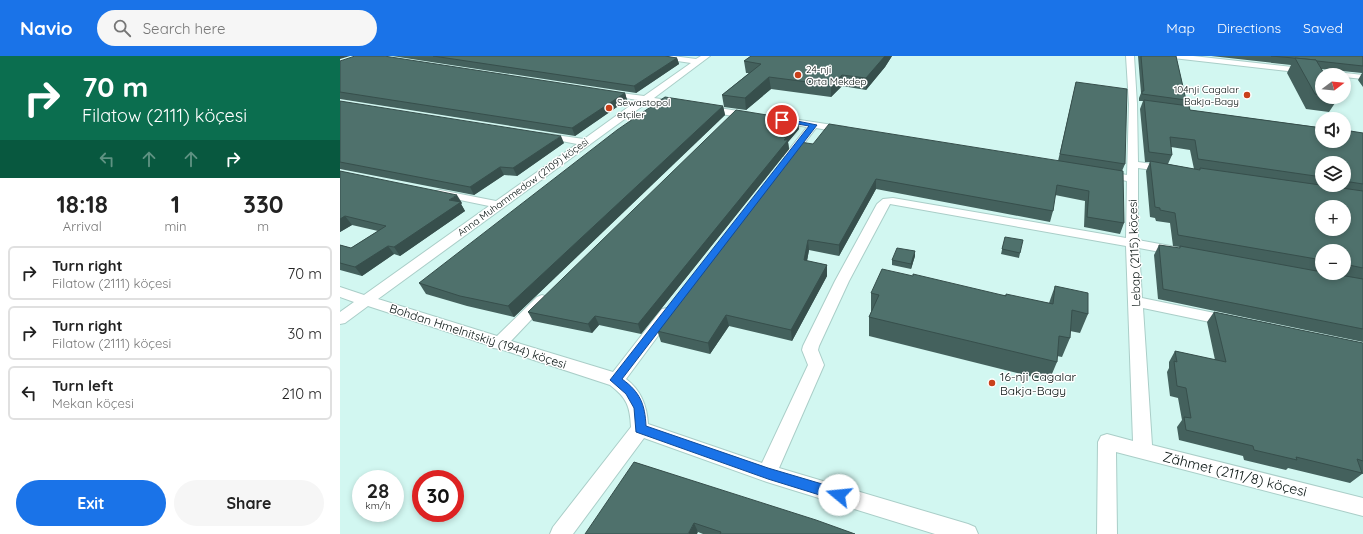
<!DOCTYPE html>
<meta charset="utf-8">
<style>
body{margin:0;font-family:Quicksand,sans-serif;background:#f6f6f6;color:#222;height:100vh;display:flex;flex-direction:column;font-size:15px;white-space:nowrap}
*{box-sizing:border-box;margin:0}
p{font-size:13px;color:#767676}
.icon{flex:none;width:22px;height:22px;fill:none;stroke:currentColor;stroke-width:2;stroke-linecap:round;stroke-linejoin:round}
.map{position:relative;flex:1;overflow:hidden}
.panel{display:flex;flex-direction:column;background:#fff;width:340px}
.panel>*{flex:none}
.banner{background:#0b6e4f;color:#fff;overflow:hidden}
.needle{width:26px;rotate:74deg}
.tools{position:absolute;left:975px;top:12px;display:grid;gap:8px}
.tools a{display:grid;place-items:center;width:36px;height:36px;border-radius:50%;background:#fff;box-shadow:0 2px 6px #0003;font-size:20px}
.speed{position:absolute;left:12px;top:414px;display:flex;gap:8px;font-size:20px;font-weight:700;text-align:center}
.speed>*{display:grid;place-content:center;width:52px;height:52px;border-radius:50%;background:#fff;box-shadow:0 2px 6px #0003;line-height:1}
.speed small{font-size:10px;font-weight:400}
.speed .limit{border:6px solid #d22;background:#fff;color:#111}
.pin{position:absolute;display:grid;place-items:center;width:34px;height:34px;color:#fff;margin:-17px;border:2px solid #fff;border-radius:50%;box-shadow:0 1px 4px #0007}
.me{position:absolute;width:44px;margin:-22px;rotate:287deg;stroke-linejoin:round;filter:drop-shadow(0 0 3px #0008)}
.turn{display:flex;align-items:center;gap:14px;height:84px;padding:0 16px;font-size:18px}
.turn .icon{width:52px;height:52px;stroke-width:2.5}
.turn b{display:block;font-size:28px;line-height:34px}
.lanes{display:flex;align-items:center;height:38px;padding:0 16px;background:#0003;justify-content:center;gap:20px;direction:ltr}
.lanes .off{opacity:.35}
.eta{display:flex;justify-content:space-evenly;align-items:center;height:68px;text-align:center}
.eta b{font-size:24px;font-weight:700;line-height:28px}
.primary-button{display:flex;gap:8px;margin-top:auto;padding:8px 16px}
.primary-button a{flex:1;height:46px;border-radius:24px;background:#1a73e8;color:#fff;font-size:16px;font-weight:700;line-height:46px;text-align:center}
.primary-button a+a{background:#f6f6f6;color:#222}
ul{padding:0;list-style:none}
li{display:flex;align-items:center;gap:12px;height:54px;margin:0 8px 6px;padding:0 8px;border:2px solid #e0e0e0;border-radius:6px}
li div{flex:1}
li b{display:block;font-size:15px}
li em{font-style:normal}
header{display:flex;align-items:center;gap:24px;box-sizing:border-box;height:56px;padding:0 20px;background:#1a73e8;color:#fff}
header strong{font-size:19px}
nav{display:flex;gap:22px;margin-inline-start:auto;font-size:14px}
.search{width:280px;height:36px;background:#f6f6f6;display:flex;align-items:center;gap:10px;box-sizing:border-box;padding:0 14px;border-radius:22px;color:#767676;font-size:15px}
main{display:flex;flex:1;min-height:0}
.map>svg:first-child{display:block}
.lines{fill:none;stroke-linecap:round;stroke-linejoin:round}
.street-casing{stroke:#aacec8;stroke-width:2}
.street{fill:#fff;fill-rule:evenodd}
.wall{fill:#44615d;fill-rule:evenodd}
.shaded-wall{fill:#374f4c}
.building{fill:#4f716c;stroke:#374f4c;fill-rule:evenodd}
.route{fill:#1a73e8;stroke:#114b97}
.poi-dot{fill:#c9401a;stroke:#fff;stroke-width:1.5}
.labels{text-anchor:middle;dominant-baseline:central;stroke-width:3;stroke-linejoin:round;paint-order:stroke}
.far-poi-label{font-size:10px;fill:#04100e;stroke:#fff;text-anchor:start}
.far-street-label{font-size:10px;fill:#04100e;stroke:#fff}
.street-label{font-size:12px;fill:#04100e;stroke:#fff}
.poi-label{font-size:12px;fill:#04100e;stroke:#fff;text-anchor:start}
.near-street-label{font-size:14px;fill:#04100e;stroke:#fff}
</style>
<header>
<strong>Navio</strong>
<div class="search"><svg class="icon" aria-label="search" viewBox="0 0 24 24"><circle cx="10" cy="10" r="6"/><path d="M15 15l6 6"/></svg>Search here</div>
<nav><a>Map</a><a>Directions</a><a>Saved</a></nav>
</header>
<main>
<section class="panel">
<div class="banner">
<div class="turn"><svg class="icon" aria-label="right" viewBox="0 0 24 24"><path d="M7 20v-9h11M14 6l5 5-5 5"/></svg><div><b>70 m</b>Filatow (2111) köçesi</div></div>
<div class="lanes"><svg class="icon off" aria-label="left" viewBox="0 0 24 24"><path d="M17 20v-9H6M10 6l-5 5 5 5"/></svg><svg class="icon off" aria-label="ahead" viewBox="0 0 24 24"><path d="M12 20V5M6 11l6-6 6 6"/></svg><svg class="icon off" aria-label="ahead" viewBox="0 0 24 24"><path d="M12 20V5M6 11l6-6 6 6"/></svg><svg class="icon" aria-label="right" viewBox="0 0 24 24"><path d="M7 20v-9h11M14 6l5 5-5 5"/></svg></div>
</div>
<div class="eta">
<div><b>18:18</b><p>Arrival</p></div>
<div><b>1</b><p>min</p></div>
<div><b>330</b><p>m</p></div>
</div>
<ul>
<li><svg class="icon" aria-label="right" viewBox="0 0 24 24"><path d="M7 20v-9h11M14 6l5 5-5 5"/></svg><div><b>Turn right</b><p>Filatow (2111) köçesi</p></div><em>70 m</em></li>
<li><svg class="icon" aria-label="right" viewBox="0 0 24 24"><path d="M7 20v-9h11M14 6l5 5-5 5"/></svg><div><b>Turn right</b><p>Filatow (2111) köçesi</p></div><em>30 m</em></li>
<li><svg class="icon" aria-label="left" viewBox="0 0 24 24"><path d="M17 20v-9H6M10 6l-5 5 5 5"/></svg><div><b>Turn left</b><p>Mekan köçesi</p></div><em>210 m</em></li>
</ul>
<div class="primary-button"><a>Exit</a><a>Share</a></div>
</section>
<div class="map">
<svg width="1023" height="478" viewBox="0 0 1023 478">
<rect width="100%" height="100%" fill="#d2f7f1"/>
<g class="lines">
<defs>
<g id="street">
<path d="M313,0H333L356,3L361,0H370L314,42L341,46V50L308,46L38,243L157,280L197,241L202,239L207,241L209,244L207,247L171,285L273,316L322,253L327,252L332,253L334,257L332,261L286,323C301,334 307,350 308,368L422,407L468,309L462,294L463,290L495,225L537,148L543,143L553,142L786,182L787,125L761,120L760,118L765,115L787,119L789,48L786,0H794L797,48L798,106L827,110L832,113L827,116L798,112V184L836,191L841,192L842,195L841,198L836,199L799,192L802,242L889,260L894,261L896,265L894,269L889,270L803,252L812,389L1023,442V460L776,396L777,478H757L758,386L761,380L767,378L793,385L786,190L550,148L509,225L479,290L478,294L484,309L439,412L628,468L635,471L638,478H595L427,426L304,382L233,478H210L213,471L291,371C290,350 287,342 270,329L160,293L153,292L151,290L28,250L5,267L0,268V256L14,246L0,241V231L24,239L149,150L96,139L94,137L96,135L100,134L156,145L237,88L201,81L199,79L201,77L244,83L298,44L265,39V35L304,40L351,7L317,2Z"/>
<path d="M829,0H853L1023,19V23L1004,21V19H982L833,2Z"/>
<path d="M366,50L411,57L416,60L411,63L363,55L362,53Z"/>
<path d="M440,61L506,71L511,74L506,77L476,72L453,102L449,103L444,100L467,71L437,66L435,64Z"/>
</g>
</defs>
<use href="#street" class="street-casing"/>
<use href="#street" class="street"/>
</g>
<g class="wall">
<path d="M52,0H325L337,2L339,8L296,37Z"/>
<path d="M411,0H552L545,11L526,34L502,30L491,41L431,33L406,54L384,51L382,39L409,17H406L404,5Z"/>
<path d="M798,0H836L846,44L844,50L850,54L1023,77V286L818,243L814,199L819,189L839,192L840,191L833,190L830,167L816,165L815,162L810,161L806,115L810,106H805L800,53L803,45H799V42L801,37ZM831,91L850,94L854,113L859,114L828,108L832,99ZM982,107H1004V129H982ZM982,195H1004V217H982Z"/>
<path d="M871,0H1023V31L1018,24L1022,17L982,13V41H999L989,56L966,53L947,17L951,9Z"/>
<path d="M0,5L285,37L287,44L235,80L0,43Z"/>
<path d="M736,26L785,108L782,115L784,167L780,178L744,171L745,145L715,139L713,155L710,166L536,133L499,200L469,194L467,205L487,209V220L452,285L389,270L370,298L321,286L316,271L473,88L718,105Z"/>
<path d="M0,45L224,87L177,120L164,119L134,139L0,113Z"/>
<path d="M383,50L385,59L174,261L127,250L86,238L79,227Z"/>
<path d="M459,73L448,86L449,93L301,278L259,269L252,277L193,265L188,256Z"/>
<path d="M0,115L122,147L121,148L125,155L60,200L54,198L22,220L0,214V189L11,192L38,175L12,169L0,176Z"/>
<path d="M665,181L680,197L679,202L661,198Z"/>
<path d="M575,200L571,213L552,209V204Z"/>
<path d="M715,230L748,258L740,277L730,275V282L722,301L717,300V306L709,325L529,280V261L531,256V237L666,239L709,247Z"/>
<path d="M874,256L1023,287V418H1022L1010,427L948,412L946,414L904,404L903,400L839,384L837,371L842,364L838,342L830,340L827,316L829,312V306L835,295L875,304L867,266Z"/>
<path d="M294,406L515,478H363L358,476Z"/>
</g>
<g class="shaded-wall">
<path d="M0,0H10L0,3Z"/>
<path d="M545,0H552L545,11L526,34V22Z"/>
<path d="M337,2L339,8L296,37L294,30Z"/>
<path d="M502,19V30L491,41V29Z"/>
<path d="M429,21L431,33L406,54L405,42Z"/>
<path d="M285,37L287,44L235,80L232,72Z"/>
<path d="M383,50L385,59L174,261L168,250Z"/>
<path d="M458,64L459,73L448,86L449,93L301,278L298,268L444,81Z"/>
<path d="M221,80L224,87L177,120L173,112Z"/>
<path d="M160,111L164,119L134,139L130,131Z"/>
<path d="M536,123V133L499,200V189Z"/>
<path d="M117,139L122,147L121,148L125,155L60,200L54,191L109,144Z"/>
<path d="M5,160L12,169L0,176V163Z"/>
<path d="M468,184L469,194L465,215L464,204Z"/>
<path d="M48,190L54,198L22,220L15,211Z"/>
<path d="M575,195V200L571,213V208Z"/>
<path d="M487,209V220L452,285L451,274Z"/>
<path d="M386,259L389,270L370,298L368,287Z"/>
<path d="M255,260L259,269L252,277L248,268Z"/>
<path d="M354,467L358,476L357,478H348Z"/>
</g>
<g class="building">
<path d="M15,0H44L285,37L232,72L0,36V5Z"/>
<path d="M93,0H325L337,2L294,30Z"/>
<path d="M411,0H545L526,22L502,19L491,29L429,21L405,42L382,39L421,8L404,5Z"/>
<path d="M801,0H836L846,44L802,38V35H804Z"/>
<path d="M931,0H1023V10L977,5L976,4Z"/>
<path d="M955,2L976,4L985,19H982V38H975Z"/>
<path d="M736,26L787,33L785,108L720,98Z"/>
<path d="M325,41L383,50L168,250L120,240L79,227L277,74Z"/>
<path d="M804,44L849,50L850,54L982,72V85H1004V74L1023,77V128L1004,125V107H982V121L858,103L855,84L830,81L832,99L809,96Z"/>
<path d="M0,45L221,80L173,112L160,111L130,131L0,106Z"/>
<path d="M396,54L458,64L444,81L446,82L444,84H448L298,268L255,260L248,268L188,256Z"/>
<path d="M489,68L783,115L784,167L747,161L749,135L717,129L713,155L536,123L499,189L468,184L464,204L487,209L451,274L386,259L368,287L317,275L320,272L316,271L460,86L473,88Z"/>
<path d="M810,105L860,114V112L1023,135V212L1004,208V195H982V204L838,179L835,157L820,154V152L815,151ZM982,151H1004V173H982Z"/>
<path d="M0,115L117,139L109,144L121,146L54,191L48,190L15,211L0,207V189L11,192L46,170L5,160L0,163Z"/>
<path d="M665,181L683,184L680,197L662,193Z"/>
<path d="M819,189L840,192V190L982,216V217H988L1023,223V273L823,233Z"/>
<path d="M557,192L575,195L571,208L552,204Z"/>
<path d="M542,213L573,220V218L666,240V238L713,248L715,230L748,237V258L732,254L730,282L719,280L717,306L529,261L539,239L531,237Z"/>
<path d="M874,256L1023,287V405L1017,403L1022,417L956,401L957,404L914,394L913,390L846,374L844,361L851,362L846,332L837,330L834,305L837,306L835,295L886,306Z"/>
<path d="M294,406L476,464L515,478H380L381,476L354,467L348,478H245Z"/>
</g>
<path class="route" d="M442,62L477,69L282,323C300,336 305,348 306,370L428,412L499,433L504,435L505,439L504,443L499,445L428,423L296,376L294,352L286,338L270,324L469,70L440,65V63Z"/>
<g class="poi-dot">
<circle cx="458" cy="19" r="4"/>
<circle cx="907" cy="39" r="4"/>
<circle cx="269" cy="52" r="4"/>
<circle cx="652" cy="327" r="4"/>
</g>
<g class="labels">
<g class="far-poi-label">
<text x="466" y="13">24-nji<tspan x="466" dy="12">Orta Mekdep</tspan></text>
<text x="899" y="33" text-anchor="end">104nji Cagalar<tspan x="899" dy="12">Bakja-Bagy</tspan></text>
<text x="277" y="46">Sewastopol<tspan x="277" dy="12">etçiler</tspan></text>
</g>
<g class="far-street-label">
<text transform="translate(183 131) rotate(-36)">Anna Muhammedow (2109) köçesi</text>
</g>
<g class="street-label">
<text transform="translate(794 197) rotate(-92)">Lebap (2115) köçesi</text>
<text transform="translate(138 280) rotate(18)">Bohdan Hmelnitskiý (1944) köçesi</text>
</g>
<g class="poi-label">
<text x="660" y="320">16-nji Cagalar<tspan x="660" dy="14">Bakja-Bagy</tspan></text>
</g>
<g class="near-street-label">
<text transform="translate(895 418) rotate(14)">Zähmet (2111/8) köçesi</text>
</g>
</g>
</svg>
<div class="tools">
<a><svg class="needle" viewBox="-14 -14 28 28"><path d="M0-13l5 13h-10z" fill="#e53935"/><path d="M0 13l5-13h-10z" fill="#767676"/></svg></a>
<a><svg class="icon" aria-label="sound" viewBox="0 0 24 24"><path d="M4 9h4l5-4v14l-5-4H4zM17 9q2 3 0 6"/></svg></a>
<a><svg class="icon" aria-label="layers" viewBox="0 0 24 24"><path d="M12 4l9 5-9 5-9-5zM3 14l9 5 9-5"/></svg></a>
<a>+</a>
<a>−</a>
</div>
<div class="speed"><div>28<small>km/h</small></div><div class="limit">30</div></div>
<div class="pin" style="left:442px;top:64px;background:#d93025"><svg class="icon" aria-label="arrive" viewBox="0 0 24 24"><path d="M6 21V4h12l-3 4 3 4H6"/></svg></div>
<svg class="me" style="left:499px;top:439px" viewBox="-20 -20 40 40"><circle r="19" fill="#fff"/><path d="M0-13L10 11 0 6-10 11z" fill="#1a73e8"/></svg>
</div>
</main>
